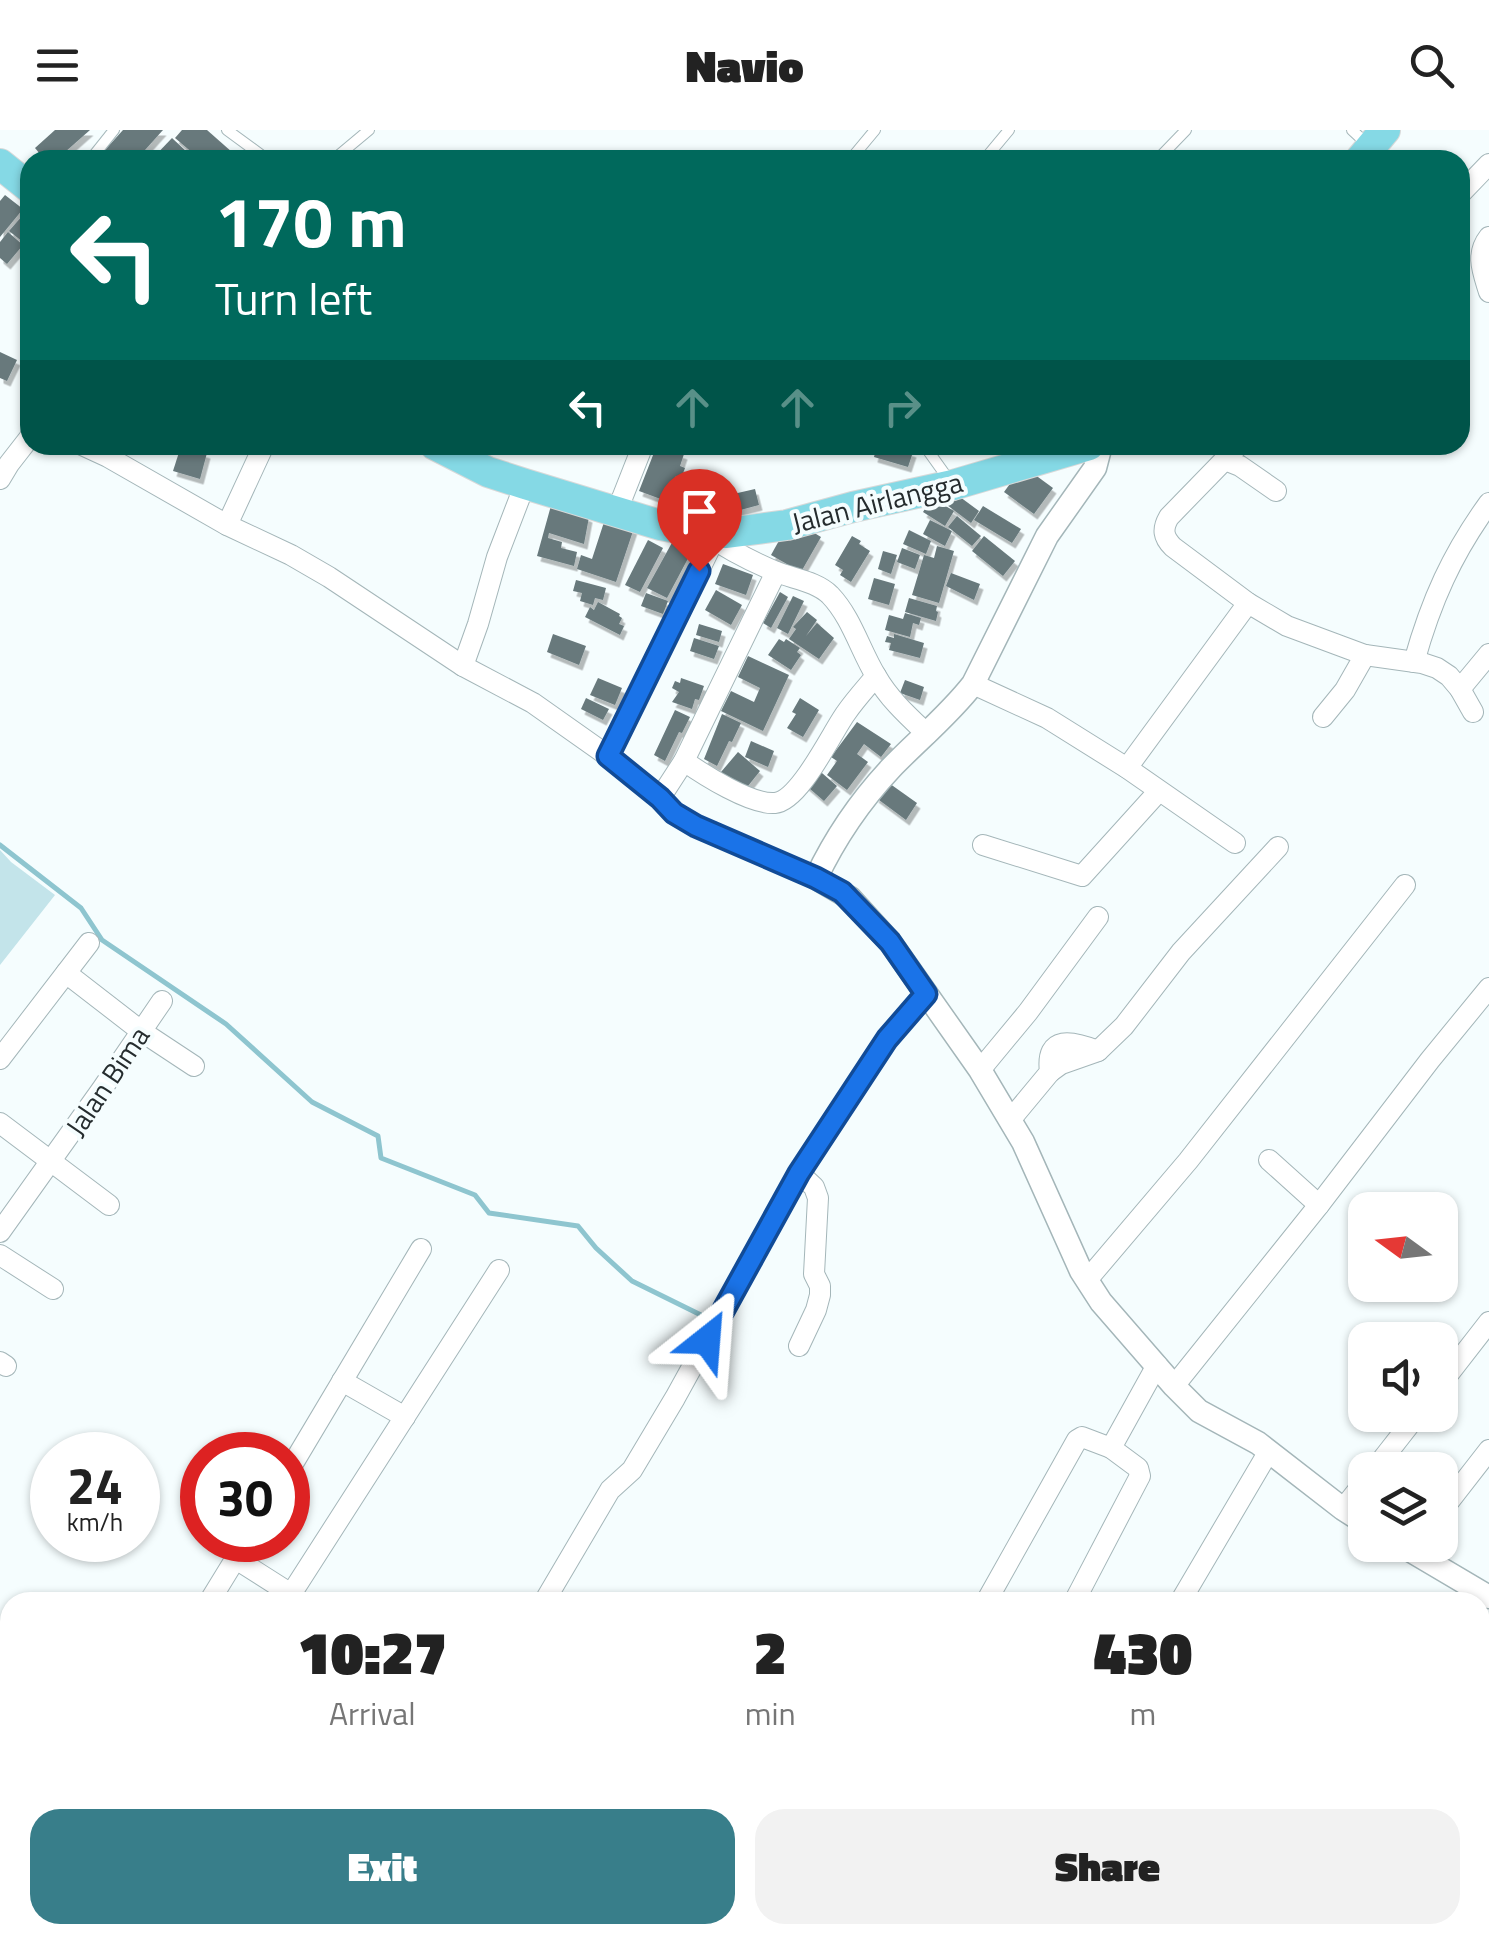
<!DOCTYPE html>
<style>
body{margin:0;font-family:"Titillium Web",sans-serif;background:#f2f2f2;color:#222;height:100vh;display:flex;flex-direction:column;font-size:38px;white-space:nowrap}
*{box-sizing:border-box;margin:0}
p{font-size:32px;color:#767676}
.icon{flex:none;width:55px;height:55px;fill:none;stroke:currentColor;stroke-width:2;stroke-linecap:round;stroke-linejoin:round}
.map{position:relative;flex:1;overflow:hidden}
.drawer{position:absolute;left:0px;top:1462px;width:1490px;height:352px;display:flex;flex-direction:column;background:#fff;border-radius:30px 30px 0 0;box-shadow:0 2px 8px #0004}
.drawer>*{flex:none}
.banner{position:absolute;left:20px;top:20px;width:1450px;height:305px;border-radius:30px;box-shadow:0 2px 8px #0004;background:#00695c;color:#fff;overflow:hidden}
.needle{width:65px;rotate:285deg}
.controls{position:absolute;left:1348px;top:1062px;display:grid;gap:20px}
.controls a{display:grid;place-items:center;width:110px;height:110px;border-radius:20px;background:#fff;box-shadow:0 2px 8px #0004;font-size:50px}
.speed{position:absolute;left:30px;top:1302px;display:flex;gap:20px;font-size:50px;font-weight:700;text-align:center}
.speed>*{display:grid;place-content:center;width:130px;height:130px;border-radius:50%;background:#fff;box-shadow:0 2px 8px #0004;line-height:1}
.speed small{font-size:25px;font-weight:400}
.speed .limit{border:15px solid #d22;background:#fff;color:#111}
.pin{position:absolute;display:grid;place-items:center;width:85px;height:85px;color:#fff;margin:-102px -42px;border-radius:50% 50% 50% 0;rotate:-45deg;box-shadow:0 0 10px #0007}
.pin .icon{rotate:45deg}
.me{position:absolute;width:110px;margin:-55px;rotate:28deg;stroke-linejoin:round;filter:drop-shadow(0 0 8px #0008)}
.turn{display:flex;align-items:center;gap:35px;height:210px;padding:0 30px;font-size:45px}
.turn .icon{width:130px;height:130px;stroke-width:2.5}
.turn b{display:block;font-size:70px;line-height:85px}
.lanes{display:flex;align-items:center;height:95px;padding:0 30px;background:#0003;justify-content:center;gap:50px;direction:ltr}
.lanes .off{opacity:.35}
.eta{display:flex;justify-content:space-evenly;align-items:center;height:170px;text-align:center}
.eta b{font-size:60px;font-weight:800;line-height:70px}
.cta{display:flex;gap:20px;margin-top:auto;padding:20px 30px}
.cta a{flex:1;height:115px;border-radius:30px;background:#387e8a;color:#fff;font-size:40px;font-weight:800;line-height:115px;text-align:center}
.cta a+a{background:#f2f2f2;color:#222}
header{display:flex;justify-content:space-between;align-items:center;height:130px;padding:0 30px;background:#fff;font-size:45px;font-weight:800}
.map>svg:first-child{display:block}
.green{fill:#c3e4ea}
.lines{fill:none;stroke-linecap:round;stroke-linejoin:round}
.stream{stroke:#8ec5cf;stroke-width:5}
.building{fill:#68797c;filter:url(#shadow)}
.service-casing{stroke:#a4b6b9;stroke-width:12}
.minor-casing{stroke:#a4b6b9;stroke-width:22}
.tertiary-casing{stroke:#a4b6b9;stroke-width:25}
.primary-casing{stroke:#d8d9d9;stroke-width:32}
.service{stroke:#fff;stroke-width:10}
.minor{stroke:#fff;stroke-width:20}
.tertiary{stroke:#fff;stroke-width:22}
.primary{stroke:#85d9e5;stroke-width:30}
.route-casing{stroke:#114b97;stroke-width:25}
.route{stroke:#1a73e8;stroke-width:18}
.labels{text-anchor:middle;dominant-baseline:central;stroke-width:8;stroke-linejoin:round;paint-order:stroke}
.street-label{font-size:28px;fill:#252c2e;stroke:#f5fdfe}
</style>
<header><svg class="icon" aria-label="menu" viewBox="0 0 24 24"><path d="M4 6h16M4 12h16M4 18h16"/></svg>Navio<svg class="icon" aria-label="search" viewBox="0 0 24 24"><circle cx="10" cy="10" r="6"/><path d="M15 15l6 6"/></svg></header>
<div class="map">
<svg width="1489" height="1814" viewBox="0 0 1489 1814">
<defs>
<filter id="shadow"><feDropShadow dx="3.5" dy="5.5" stdDeviation="0" flood-color="#0004"/></filter>
</defs>
<rect width="100%" height="100%" fill="#f5fdfe"/>
<path class="green" d="M0,720L11,732L55,765L0,835Z"/>
<g class="lines">
<path class="stream" d="M0,715L81,778L102,810L226,894L312,972L378,1006L381,1028L475,1065L489,1083L578,1096L596,1118L632,1151L705,1187"/>
</g>
<g class="building">
<path d="M55,0H90L56,30H45L35,18Z"/>
<path d="M123,0H163L136,30H96Z"/>
<path d="M182,0H207L241,30H201L175,8Z"/>
<path d="M172,8L187,22L179,30H151Z"/>
<path d="M5,65L23,79L0,107V71Z"/>
<path d="M23,85L30,91V104L23,112L9,101Z"/>
<path d="M8,102L23,115L7,134L0,128V112Z"/>
<path d="M0,222L17,230L7,251L0,248Z"/>
<path d="M657,315L684,324L680,336L685,338L681,348L676,346L666,371L639,361Z"/>
<path d="M877,315H892L913,322L908,337L874,327Z"/>
<path d="M181,316L207,323L200,349L173,341Z"/>
<path d="M1023,336L1053,358L1034,384L1004,362Z"/>
<path d="M755,359L759,375L733,382L729,365Z"/>
<path d="M956,364L979,381L971,393L947,375Z"/>
<path d="M932,368L954,381L945,396L923,382Z"/>
<path d="M552,372L589,387L584,414L549,403L548,408L562,412L561,418L577,422L574,436L537,426Z"/>
<path d="M983,376L1021,399L1012,413L974,390Z"/>
<path d="M957,386L981,406L972,416L948,397Z"/>
<path d="M605,389L634,398L616,452L577,439L581,425L592,429Z"/>
<path d="M930,390L952,401L945,416L923,404Z"/>
<path d="M798,393L821,407L801,442L771,425L786,398Z"/>
<path d="M909,400L931,411L926,424L903,414Z"/>
<path d="M852,406L861,411L859,414L870,421L851,452L840,445L843,440L835,435Z"/>
<path d="M984,406L1015,431L1003,446L972,421Z"/>
<path d="M674,409L693,419L667,468L647,458Z"/>
<path d="M648,410L663,418L640,462L625,455Z"/>
<path d="M937,416L954,421L939,473L912,465L924,425L934,428Z"/>
<path d="M902,418L920,425L915,439L897,432Z"/>
<path d="M883,421L897,425L891,444L878,439Z"/>
<path d="M723,434L753,445L746,465L715,454Z"/>
<path d="M951,443L980,454L974,470L946,456Z"/>
<path d="M874,448L895,454L889,475L868,469Z"/>
<path d="M576,450L606,458L603,470L595,468L593,475L580,471L582,463L573,461Z"/>
<path d="M716,460L742,475L731,495L705,480Z"/>
<path d="M780,462L788,467L771,498L763,493Z"/>
<path d="M646,463L668,471L663,484L641,476Z"/>
<path d="M793,466L804,471L788,504L777,498Z"/>
<path d="M909,468L937,476L936,481L938,482L936,491L905,482Z"/>
<path d="M598,472L620,484L619,486L622,488L619,494L624,496L620,505L585,487L590,477L594,480Z"/>
<path d="M807,482L817,490L806,506L817,493L834,508L819,529L789,509L796,499L793,497Z"/>
<path d="M905,483L921,488L919,495L913,493L910,507L885,500L889,485L903,489Z"/>
<path d="M699,494L722,501L719,512L696,505Z"/>
<path d="M553,504L586,516L579,535L547,522Z"/>
<path d="M894,504L924,513L920,528L889,520L891,513L885,512L887,506L894,508Z"/>
<path d="M694,508L719,516L714,529L690,521Z"/>
<path d="M779,509L784,512L786,509L800,518L797,522L801,525L791,540L768,525Z"/>
<path d="M748,526L789,545L763,601L721,581L731,561L754,572L760,558L738,547Z"/>
<path d="M598,548L622,558L615,575L590,565Z"/>
<path d="M681,548L704,556L699,570L695,569L692,579L672,572L679,562L672,558L675,551L680,553Z"/>
<path d="M905,550L924,557L920,570L900,563Z"/>
<path d="M586,568L609,579L603,590L581,579Z"/>
<path d="M800,568L819,580L803,607L787,598L796,584L792,582Z"/>
<path d="M675,580L690,587L682,603L679,602L665,631L654,625Z"/>
<path d="M722,584L741,593L732,612L729,611L717,636L704,629Z"/>
<path d="M857,592L891,614L881,627L864,614L857,624L868,632L847,660L827,645L837,631L831,627Z"/>
<path d="M751,611L774,621L768,637L745,627Z"/>
<path d="M738,622L760,641L744,661L721,642Z"/>
<path d="M815,637L837,656L824,671L802,652Z"/>
<path d="M886,651L917,673L906,690L875,667Z"/>
</g>
<g class="lines">
<defs>
<g id="service">
<path d="M227,0L268,30"/>
<path d="M1352,0L1366,13"/>
<path d="M1158,29L1186,0"/>
<path d="M90,30L114,0"/>
<path d="M333,30L369,0"/>
<path d="M850,30L875,0"/>
<path d="M984,30L1009,0"/>
<path d="M924,315L949,350"/>
</g>
<g id="minor">
<path d="M1460,64L1489,34"/>
<path d="M1489,107C1475,125 1483,142 1489,162"/>
<path d="M82,315L108,327L227,395L291,425L329,447L463,536L533,573L608,626L660,668L674,683L696,697L816,748"/>
<path d="M1225,330L1240,336L1276,361"/>
<path d="M0,349L9,334L30,307"/>
<path d="M617,381L643,315"/>
<path d="M227,395L264,315"/>
<path d="M706,404C727,419 751,431 774,441C793,449 816,451 830,465C852,488 860,520 876,546C889,569 908,586 927,604"/>
<path d="M1248,473L1287,496L1365,525L1422,533L1437,538L1449,546L1460,559L1473,582"/>
<path d="M1414,532C1431,471 1452,424 1489,373"/>
<path d="M463,536L478,494L497,427L525,354"/>
<path d="M973,554L1047,588L1127,638L1235,713"/>
<path d="M1460,559L1489,524"/>
<path d="M1323,587L1345,560L1365,525"/>
<path d="M608,626L714,410"/>
<path d="M684,631C704,645 751,675 775,673C800,671 832,602 846,583C855,570 866,558 876,546"/>
<path d="M1127,638L1248,473L1173,417C1163,407 1162,399 1169,387L1239,315"/>
<path d="M660,668L684,631L776,442"/>
<path d="M983,715L1082,746L1158,662"/>
<path d="M66,843L141,901L194,936"/>
<path d="M0,929L89,813"/>
<path d="M980,940L1028,882L1098,787"/>
<path d="M1050,942L1061,934L1098,921"/>
<path d="M1011,989L1050,942C1045,904 1073,911 1098,921L1124,896L1181,822L1278,717"/>
<path d="M0,993L109,1075"/>
<path d="M1269,1030L1319,1075"/>
<path d="M0,1102L102,959L162,871"/>
<path d="M0,1125L53,1159"/>
<path d="M1087,1150L1188,1031L1405,755"/>
<path d="M799,1216L816,1180L820,1165V1156L814,1144L818,1068L814,1057L799,1043"/>
<path d="M0,1232L6,1236"/>
<path d="M342,1251L405,1287"/>
<path d="M1440,1255L1489,1192"/>
<path d="M1174,1256L1319,1075L1430,930L1489,858"/>
<path d="M1374,1340L1417,1285"/>
<path d="M288,1342L421,1119"/>
<path d="M1343,1379L1365,1351"/>
<path d="M1440,1383L1489,1320"/>
<path d="M236,1429L291,1464"/>
<path d="M209,1472L247,1410"/>
<path d="M286,1472L499,1140"/>
<path d="M544,1472L610,1360L632,1340L675,1268L799,1043L887,909L926,864"/>
<path d="M986,1472L1077,1310L1082,1307L1111,1318"/>
<path d="M1074,1472L1140,1346L1138,1338L1111,1318L1157,1235"/>
<path d="M1180,1472L1269,1321"/>
<path d="M1480,1784L1489,1790"/>
<path d="M857,1805L873,1814"/>
<path d="M0,1814L10,1798"/>
<path d="M76,1814L81,1805"/>
<path d="M344,1814L350,1805"/>
<path d="M809,1814L814,1805"/>
<path d="M900,1814L905,1805"/>
<path d="M985,1814L990,1805"/>
</g>
<g id="tertiary">
<path d="M1101,315L1095,338L1047,406L973,554C949,585 918,610 891,638C861,670 835,708 816,748L850,768L890,812L980,940L1023,1012L1081,1141L1101,1172L1174,1256L1199,1281L1258,1313L1343,1379L1365,1393"/>
<path d="M1401,1415L1489,1467"/>
<path d="M1480,1762L1489,1738"/>
<path d="M1460,1814L1463,1805"/>
</g>
<g id="primary">
<path d="M1360,30L1385,0"/>
<path d="M0,34L30,58"/>
<path d="M435,315L488,342L525,354L660,395L705,403H727L787,395L853,377L953,355L1089,315"/>
</g>
</defs>
<use href="#service" class="service-casing"/>
<use href="#minor" class="minor-casing"/>
<use href="#tertiary" class="tertiary-casing"/>
<use href="#primary" class="primary-casing"/>
<use href="#service" class="service"/>
<use href="#minor" class="minor"/>
<use href="#tertiary" class="tertiary"/>
<use href="#primary" class="primary"/>
</g>
<g class="lines">
<defs>
<path id="route" d="M699,441L608,626L660,668L674,683L696,696L816,748L842,762L890,812L926,864L887,909L799,1043L707,1210"/>
</defs>
<use href="#route" class="route-casing"/>
<use href="#route" class="route"/>
</g>
<g class="labels">
<g class="street-label">
<text transform="translate(877 372) rotate(-14)">Jalan Airlangga</text>
<text transform="translate(107 951) rotate(-56)">Jalan Bima</text>
</g>
</g>
</svg>
<div class="controls">
<a><svg class="needle" viewBox="-14 -14 28 28"><path d="M0-13l5 13h-10z" fill="#e53935"/><path d="M0 13l5-13h-10z" fill="#767676"/></svg></a>
<a><svg class="icon" aria-label="sound" viewBox="0 0 24 24"><path d="M4 9h4l5-4v14l-5-4H4zM17 9q2 3 0 6"/></svg></a>
<a><svg class="icon" aria-label="layers" viewBox="0 0 24 24"><path d="M12 4l9 5-9 5-9-5zM3 14l9 5 9-5"/></svg></a>
</div>
<div class="speed"><div>24<small>km/h</small></div><div class="limit">30</div></div>
<div class="pin" style="left:699px;top:441px;background:#d93025"><svg class="icon" aria-label="arrive" viewBox="0 0 24 24"><path d="M6 21V4h12l-3 4 3 4H6"/></svg></div>
<svg class="me" style="left:707px;top:1210px" viewBox="-20 -20 40 40"><path d="M0-17L14 15 0 8-14 15z" fill="#1a73e8" stroke="#fff" stroke-width="4"/></svg>
<div class="banner">
<div class="turn"><svg class="icon" aria-label="left" viewBox="0 0 24 24"><path d="M17 20v-9H6M10 6l-5 5 5 5"/></svg><div><b>170 m</b>Turn left</div></div>
<div class="lanes"><svg class="icon" aria-label="left" viewBox="0 0 24 24"><path d="M17 20v-9H6M10 6l-5 5 5 5"/></svg><svg class="icon off" aria-label="ahead" viewBox="0 0 24 24"><path d="M12 20V5M6 11l6-6 6 6"/></svg><svg class="icon off" aria-label="ahead" viewBox="0 0 24 24"><path d="M12 20V5M6 11l6-6 6 6"/></svg><svg class="icon off" aria-label="right" viewBox="0 0 24 24"><path d="M7 20v-9h11M14 6l5 5-5 5"/></svg></div>
</div>
<section class="drawer">
<div class="eta">
<div><b>10:27</b><p>Arrival</p></div>
<div><b>2</b><p>min</p></div>
<div><b>430</b><p>m</p></div>
</div>
<div class="cta"><a>Exit</a><a>Share</a></div>
</section>
</div>
